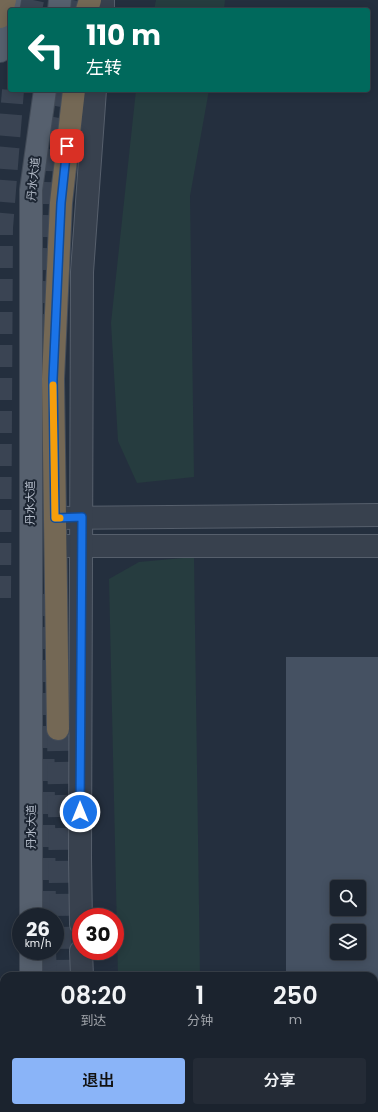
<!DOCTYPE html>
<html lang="zh">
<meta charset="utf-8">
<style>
body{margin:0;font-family:Poppins,"Noto Sans SC",sans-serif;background:#242b36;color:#f1f3f6;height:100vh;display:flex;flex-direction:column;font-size:15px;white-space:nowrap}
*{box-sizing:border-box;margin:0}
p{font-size:13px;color:#a0a4aa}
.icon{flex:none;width:22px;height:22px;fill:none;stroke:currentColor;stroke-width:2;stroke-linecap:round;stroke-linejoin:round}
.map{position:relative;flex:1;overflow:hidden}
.details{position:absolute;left:0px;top:972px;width:378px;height:140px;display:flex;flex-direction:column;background:#1b232e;border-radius:12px 12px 0 0;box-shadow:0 2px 10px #0003,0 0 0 1px #39404a}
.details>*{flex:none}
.top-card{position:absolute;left:8px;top:8px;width:362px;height:84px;border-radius:4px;box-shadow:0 2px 10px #0003,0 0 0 1px #39404a;background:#00695c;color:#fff;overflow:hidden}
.tools{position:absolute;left:330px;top:880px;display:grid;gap:8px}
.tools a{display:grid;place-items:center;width:36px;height:36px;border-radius:4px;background:#1b232e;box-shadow:0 2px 10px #0003,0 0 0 1px #39404a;font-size:20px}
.speed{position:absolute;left:12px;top:908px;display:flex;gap:8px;font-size:20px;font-weight:700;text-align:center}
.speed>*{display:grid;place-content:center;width:52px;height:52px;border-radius:50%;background:#1b232e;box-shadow:0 2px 10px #0003,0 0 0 1px #39404a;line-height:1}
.speed small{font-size:10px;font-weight:400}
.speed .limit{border:6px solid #d22;background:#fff;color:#111}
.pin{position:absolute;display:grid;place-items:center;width:34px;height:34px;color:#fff;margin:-17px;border-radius:8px;box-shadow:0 2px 6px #0006}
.me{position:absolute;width:44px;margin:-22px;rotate:0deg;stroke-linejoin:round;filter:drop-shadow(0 0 3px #0008)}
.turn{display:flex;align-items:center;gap:14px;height:84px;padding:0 12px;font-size:18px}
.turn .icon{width:52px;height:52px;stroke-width:2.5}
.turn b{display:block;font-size:28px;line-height:34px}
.eta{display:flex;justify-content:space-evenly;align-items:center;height:68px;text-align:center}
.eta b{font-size:24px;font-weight:600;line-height:28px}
.cta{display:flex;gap:8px;margin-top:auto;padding:8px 12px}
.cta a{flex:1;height:46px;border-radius:4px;background:#8ab4f8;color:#111;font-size:16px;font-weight:600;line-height:46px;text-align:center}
.cta a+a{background:#242b36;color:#f1f3f6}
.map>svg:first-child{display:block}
.green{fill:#263c3f}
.building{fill:#455162;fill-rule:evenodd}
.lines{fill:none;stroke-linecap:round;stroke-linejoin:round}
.highway-tunnel{stroke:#3a4453;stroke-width:22;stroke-dasharray:22 11;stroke-linecap:butt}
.minor-casing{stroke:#565f6c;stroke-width:24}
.major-casing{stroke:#414a57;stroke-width:24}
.highway-casing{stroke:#434c59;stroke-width:24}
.minor{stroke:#38414e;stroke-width:22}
.major{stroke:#56606e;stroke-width:22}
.highway{stroke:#746855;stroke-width:22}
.route-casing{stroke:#114b97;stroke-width:10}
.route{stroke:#1a73e8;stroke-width:7}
.slow{stroke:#f59e0b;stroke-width:7}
.labels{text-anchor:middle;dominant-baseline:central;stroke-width:4;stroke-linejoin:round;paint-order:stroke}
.street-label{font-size:11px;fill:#b4bcc9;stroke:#1d2633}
</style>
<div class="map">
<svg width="378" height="1112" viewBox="0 0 378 1112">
<rect width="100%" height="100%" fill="#242f3e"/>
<g class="green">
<path d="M156,0H225L224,10H154Z"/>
<path d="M136,90H209L190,196L194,477L137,483L118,441L111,323Z"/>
<path d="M194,557L200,976H118L109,579L139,562Z"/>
<rect x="121" y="1108" width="81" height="4"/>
</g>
<path class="building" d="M286,657H378V1112H286V1108H374V976H286ZM337,887H359V909H337ZM337,931H359V953H337Z"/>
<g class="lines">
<g class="highway-tunnel">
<path d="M31,10L33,0"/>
<path d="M71,10L73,0"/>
<path d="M41,336L46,149L57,90"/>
<path d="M42,594L45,917"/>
<path d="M0,598L2,228L13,90"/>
<path d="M58,729L61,976"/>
<path d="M45,951L46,976"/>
<path d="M0,1010L3,1112"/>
<path d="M53,1112V1108"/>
</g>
<defs>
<g id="minor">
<path d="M103,0V10"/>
<path d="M55,518L378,515"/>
<path d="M67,546H378"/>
<path d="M81,924L80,858L82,272L95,90"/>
<path d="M81,951L82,976"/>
<path d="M84,1108V1112"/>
</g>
<g id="major">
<path d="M59,10L60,0"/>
<path d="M0,51L10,0"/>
<path d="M31,917V190L45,90"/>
<path d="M31,951V976"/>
<path d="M36,1108V1112"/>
</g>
<g id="highway">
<path d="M87,10L90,0"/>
<path d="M0,17L5,0"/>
<path d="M58,729L53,379L61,203L74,90"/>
</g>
</defs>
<use href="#minor" class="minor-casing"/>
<use href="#major" class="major-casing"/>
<use href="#highway" class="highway-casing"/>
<use href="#minor" class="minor"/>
<use href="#major" class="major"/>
<use href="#highway" class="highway"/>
</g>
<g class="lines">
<defs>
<path id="route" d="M67,146L61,203L53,379L55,518L82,517L80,812"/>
</defs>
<use href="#route" class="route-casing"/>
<use href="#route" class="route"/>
<path class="slow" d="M53,385L55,518H60"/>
</g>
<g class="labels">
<g class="street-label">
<text transform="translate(33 179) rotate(-84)">丹水大道</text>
<text transform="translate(30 503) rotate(-90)">丹水大道</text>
<text transform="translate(31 827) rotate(-90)">丹水大道</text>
</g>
</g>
</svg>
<div class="tools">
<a><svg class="icon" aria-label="search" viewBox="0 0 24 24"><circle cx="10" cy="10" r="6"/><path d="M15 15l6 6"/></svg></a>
<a><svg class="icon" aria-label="layers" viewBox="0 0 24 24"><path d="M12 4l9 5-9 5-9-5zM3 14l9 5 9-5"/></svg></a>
</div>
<div class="speed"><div>26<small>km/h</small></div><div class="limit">30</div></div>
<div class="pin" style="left:67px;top:146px;background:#d93025"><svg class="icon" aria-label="arrive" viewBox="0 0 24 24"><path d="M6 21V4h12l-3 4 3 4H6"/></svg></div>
<svg class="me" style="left:80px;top:812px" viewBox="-20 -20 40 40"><circle r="17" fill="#1a73e8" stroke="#fff" stroke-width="3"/><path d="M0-11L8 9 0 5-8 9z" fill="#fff"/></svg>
<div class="top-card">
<div class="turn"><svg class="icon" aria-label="left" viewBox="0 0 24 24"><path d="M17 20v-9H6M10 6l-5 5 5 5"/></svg><div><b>110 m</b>左转</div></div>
</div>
<section class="details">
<div class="eta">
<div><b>08:20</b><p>到达</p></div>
<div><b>1</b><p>分钟</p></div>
<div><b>250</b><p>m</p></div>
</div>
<div class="cta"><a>退出</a><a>分享</a></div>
</section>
</div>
